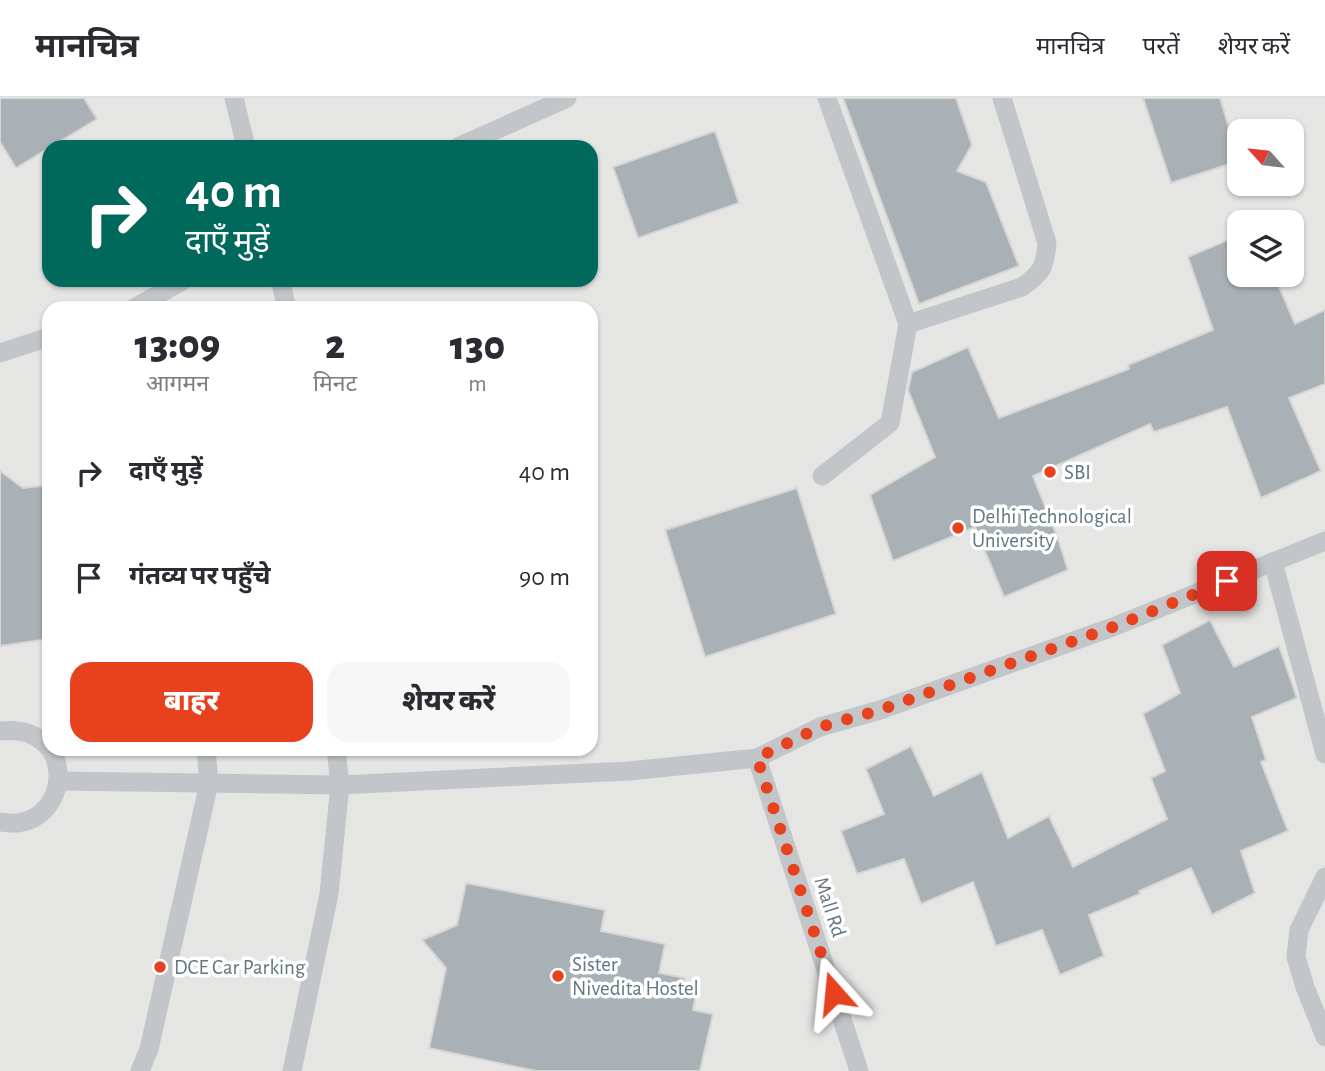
<!DOCTYPE html>
<html lang="hi">
<meta charset="utf-8">
<style>
body{margin:0;font-family:"Alegreya Sans","Noto Sans Devanagari",sans-serif;background:#f7f7f7;color:#2b2b33;height:100vh;display:flex;flex-direction:column;font-size:26px;white-space:nowrap}
*{box-sizing:border-box;margin:0}
p{font-size:23px;color:#7c7c81}
.icon{flex:none;width:38px;height:38px;fill:none;stroke:currentColor;stroke-width:2;stroke-linecap:round;stroke-linejoin:round}
.map{position:relative;flex:1;overflow:hidden}
.side{position:absolute;left:42px;top:203px;width:556px;height:455px;display:flex;flex-direction:column;background:#fff;border-radius:21px;box-shadow:0 2px 5px #0004}
.side>*{flex:none}
.banner{position:absolute;left:42px;top:42px;width:556px;height:147px;border-radius:21px;box-shadow:0 2px 5px #0004;background:#00695c;color:#fff;overflow:hidden}
.needle{width:46px;rotate:297deg}
.controls{position:absolute;left:1227px;top:21px;display:grid;gap:14px}
.controls a{display:grid;place-items:center;width:77px;height:77px;border-radius:14px;background:#fff;box-shadow:0 2px 5px #0004;font-size:35px}
.pin{position:absolute;display:grid;place-items:center;width:60px;height:60px;color:#fff;margin:-30px;border-radius:14px;box-shadow:0 4px 10px #0006}
.me{position:absolute;width:77px;margin:-38px;rotate:342deg;stroke-linejoin:round;filter:drop-shadow(0 0 5px #0008)}
.turn{display:flex;align-items:center;gap:24px;height:147px;padding:0 28px;font-size:32px}
.turn .icon{width:91px;height:91px;stroke-width:2.5}
.turn b{display:block;font-size:49px;line-height:60px}
.eta{display:flex;justify-content:space-evenly;align-items:center;height:119px;text-align:center}
.eta b{font-size:42px;font-weight:800;line-height:49px}
.primary-button{display:flex;gap:14px;margin-top:auto;padding:14px 28px}
.primary-button a{flex:1;height:80px;border-radius:21px;background:#e7411e;color:#fff;font-size:28px;font-weight:800;line-height:80px;text-align:center}
.primary-button a+a{background:#f7f7f7;color:#2b2b33}
ul{padding:0;list-style:none}
li{display:flex;align-items:center;gap:21px;height:105px;padding:0 28px}
li div{flex:1}
li b{display:block;font-size:26px}
li em{font-style:normal}
header{display:flex;align-items:center;gap:42px;box-sizing:border-box;height:98px;padding:0 35px;background:#fff;border-bottom:2px solid #e1e1e2}
header strong{font-size:33px}
nav{display:flex;gap:38px;margin-inline-start:auto;font-size:24px}
.map>svg:first-child{display:block}
.built{fill:#e5e6e4;fill-rule:evenodd}
.building{fill:#a9b1b6;stroke:#d6d6d4;stroke-width:2}
.lines{fill:none;stroke-linecap:round;stroke-linejoin:round}
.service{stroke:#c2c6c9;stroke-width:19}
.route{stroke:#e7411e;stroke-width:12;stroke-dasharray:0 21.6}
.poi-dot{fill:#e7411e;stroke:#fff;stroke-width:2.5}
.labels{text-anchor:middle;dominant-baseline:central;stroke-width:7;stroke-linejoin:round;paint-order:stroke}
.poi-label{font-size:21px;fill:#637683;stroke:#fff;text-anchor:start}
.street-label{font-size:21px;fill:#637683;stroke:#fff}
</style>
<header>
<strong>मानचित्र</strong>
<nav><a>मानचित्र</a><a>परतें</a><a>शेयर करें</a></nav>
</header>
<div class="map">
<svg width="1325" height="973" viewBox="0 0 1325 973">
<rect width="100%" height="100%" fill="#f5f5f1"/>
<path class="built" d="M0,0H1325V973H0ZM1239,33H1292V86H1239ZM49,49H592V182H49ZM1239,124H1292V177H1239ZM49,210H592V651H49Z"/>
<g class="building">
<path d="M0,0H84L97,21L16,70L0,44Z"/>
<path d="M843,0H956L972,47L957,73L986,84L1019,168L919,206Z"/>
<path d="M1143,0H1220L1239,63L1171,85Z"/>
<path d="M715,33L739,105L638,140L613,69Z"/>
<path d="M1239,137V177H1274L1295,226L1325,212V286L1289,300L1321,373L1261,400L1227,309L1154,334L1150,326L1033,378L1058,441L1068,472L1004,499L975,429L893,463L870,397L935,359L908,292L912,274L968,249L999,320L1129,271L1128,267L1213,232L1188,159Z"/>
<path d="M0,373L23,390L49,387V541L0,548Z"/>
<path d="M797,390L836,516L705,559L665,432Z"/>
<path d="M1210,522L1234,569L1279,548L1297,600L1252,619L1266,662L1261,664L1288,733L1241,753L1255,795L1212,817L1191,770L1139,793L1140,796L1089,817L1104,858L1060,877L1042,832L996,848L973,784L921,806L904,761L857,776L841,733L884,716L866,671L911,648L934,698L982,674L1008,740L1049,718L1073,769L1167,721L1151,680L1165,673L1143,616L1180,595L1162,547Z"/>
<path d="M466,785L605,812L601,833L665,846L659,875L685,880L682,894L696,897L693,912L713,916L700,973H536L429,950L446,870L422,842L457,827Z"/>
</g>
<g class="lines">
<g class="service">
<path d="M234,0L246,49"/>
<path d="M458,49L567,0"/>
<path d="M280,182L287,210"/>
<path d="M134,210L184,182"/>
<path d="M908,226L1022,189C1042,175 1045,169 1047,145L1002,0"/>
<path d="M0,255L49,239"/>
<path d="M822,378L890,325L908,226L827,0"/>
<path d="M1273,464L1325,656"/>
<path d="M0,633C20,631 35,634 49,650"/>
<path d="M757,660L859,973"/>
<path d="M59,683L340,687L629,673L757,660L820,629L880,612L1113,529L1325,443"/>
<path d="M0,724C5,724 12,726 17,725C53,721 69,679 50,651"/>
<path d="M1325,779L1299,832L1296,859L1305,889L1325,939"/>
<path d="M140,973L149,951L209,685L206,651"/>
<path d="M292,973L329,796L340,687L336,651"/>
</g>
</g>
<g class="lines">
<path class="route" d="M834,895L757,660L820,629L880,612L1113,529L1227,483"/>
</g>
<g class="poi-dot">
<circle cx="1050" cy="374" r="7"/>
<circle cx="958" cy="430" r="7"/>
<circle cx="160" cy="869" r="7"/>
<circle cx="558" cy="878" r="7"/>
</g>
<g class="labels">
<g class="poi-label">
<text x="1064" y="374">SBI</text>
<text x="972" y="418">Delhi Technological<tspan x="972" dy="24">University</tspan></text>
<text x="572" y="866">Sister<tspan x="572" dy="24">Nivedita Hostel</tspan></text>
<text x="174" y="869">DCE Car Parking</text>
</g>
<g class="street-label">
<text transform="translate(830 809) rotate(72)">Mall Rd</text>
</g>
</g>
</svg>
<div class="controls">
<a><svg class="needle" viewBox="-14 -14 28 28"><path d="M0-13l5 13h-10z" fill="#e53935"/><path d="M0 13l5-13h-10z" fill="#7c7c81"/></svg></a>
<a><svg class="icon" aria-label="layers" viewBox="0 0 24 24"><path d="M12 4l9 5-9 5-9-5zM3 14l9 5 9-5"/></svg></a>
</div>
<div class="pin" style="left:1227px;top:483px;background:#d93025"><svg class="icon" aria-label="arrive" viewBox="0 0 24 24"><path d="M6 21V4h12l-3 4 3 4H6"/></svg></div>
<svg class="me" style="left:834px;top:895px" viewBox="-20 -20 40 40"><path d="M0-17L14 15 0 8-14 15z" fill="#e7411e" stroke="#fff" stroke-width="4"/></svg>
<div class="banner">
<div class="turn"><svg class="icon" aria-label="right" viewBox="0 0 24 24"><path d="M7 20v-9h11M14 6l5 5-5 5"/></svg><div><b>40 m</b>दाएँ मुड़ें</div></div>
</div>
<section class="side">
<div class="eta">
<div><b>13:09</b><p>आगमन</p></div>
<div><b>2</b><p>मिनट</p></div>
<div><b>130</b><p>m</p></div>
</div>
<ul>
<li><svg class="icon" aria-label="right" viewBox="0 0 24 24"><path d="M7 20v-9h11M14 6l5 5-5 5"/></svg><div><b>दाएँ मुड़ें</b></div><em>40 m</em></li>
<li><svg class="icon" aria-label="arrive" viewBox="0 0 24 24"><path d="M6 21V4h12l-3 4 3 4H6"/></svg><div><b>गंतव्य पर पहुँचे</b></div><em>90 m</em></li>
</ul>
<div class="primary-button"><a>बाहर</a><a>शेयर करें</a></div>
</section>
</div>
